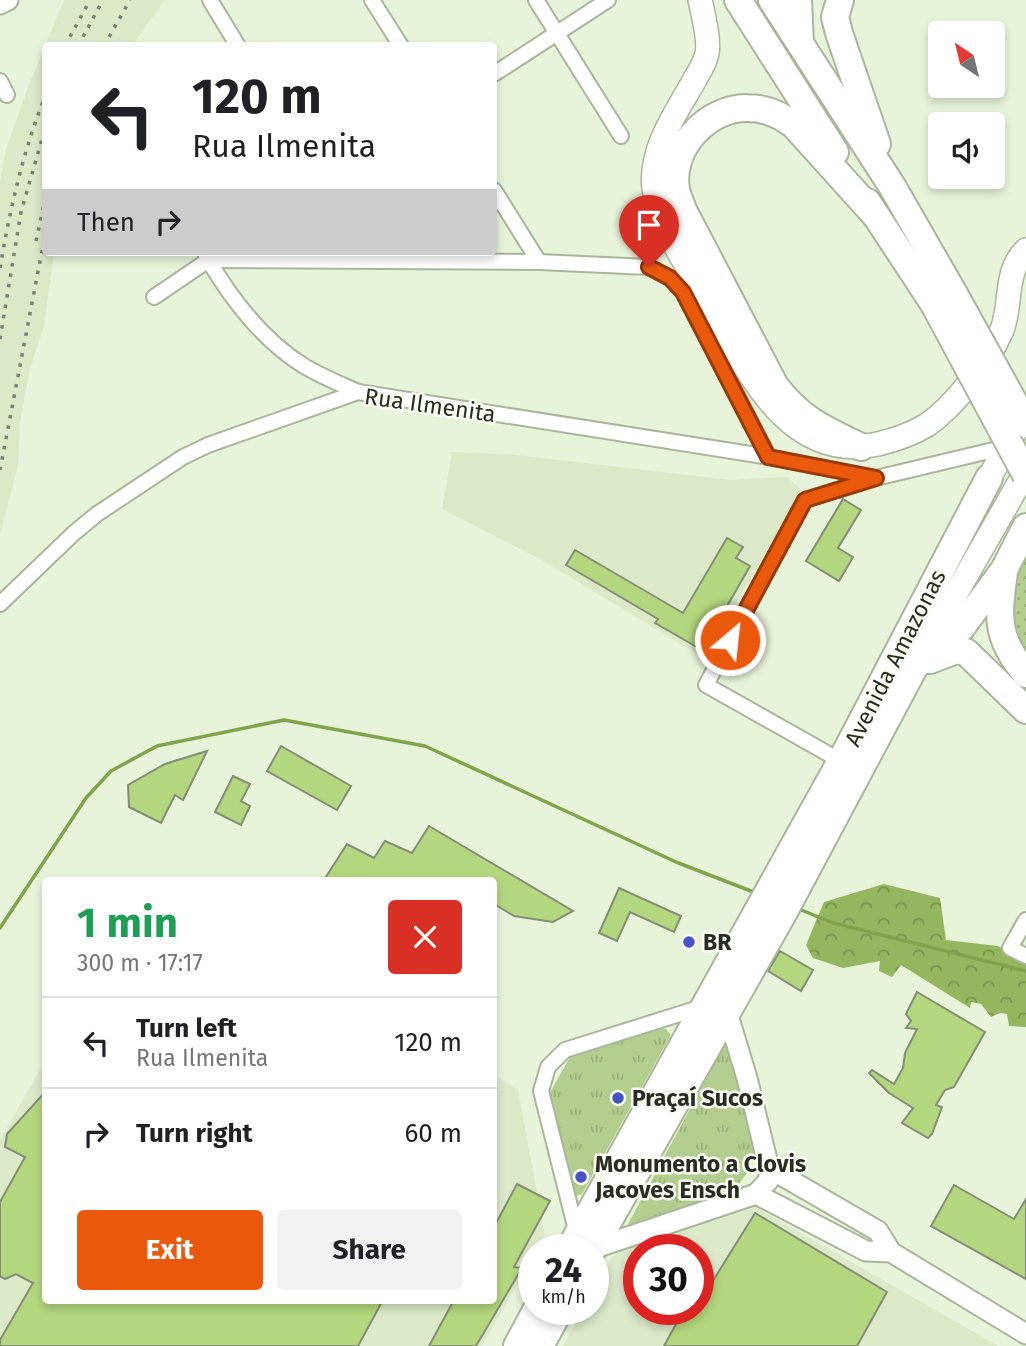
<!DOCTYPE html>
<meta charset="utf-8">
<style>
body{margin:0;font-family:"Fira Sans",sans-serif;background:#f2f2f2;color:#202124;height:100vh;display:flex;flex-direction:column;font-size:26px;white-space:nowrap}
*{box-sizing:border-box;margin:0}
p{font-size:23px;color:#757577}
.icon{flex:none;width:38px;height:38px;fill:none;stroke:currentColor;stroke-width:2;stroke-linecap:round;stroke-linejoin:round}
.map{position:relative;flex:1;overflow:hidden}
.panel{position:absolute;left:42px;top:877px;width:455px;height:427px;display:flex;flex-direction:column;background:#fff;border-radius:7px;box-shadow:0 4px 10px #0003}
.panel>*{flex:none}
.banner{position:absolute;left:42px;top:42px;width:455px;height:214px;border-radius:7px;box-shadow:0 4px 10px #0003;background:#fff;color:#202124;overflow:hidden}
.needle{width:46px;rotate:325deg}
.tools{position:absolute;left:928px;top:21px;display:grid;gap:14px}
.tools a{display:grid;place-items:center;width:77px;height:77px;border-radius:7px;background:#fff;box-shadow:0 4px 10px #0003;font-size:35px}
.speed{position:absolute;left:518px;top:1234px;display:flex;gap:14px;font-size:35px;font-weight:700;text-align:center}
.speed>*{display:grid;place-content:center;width:91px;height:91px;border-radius:50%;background:#fff;box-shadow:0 4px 10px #0003;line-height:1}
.speed small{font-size:18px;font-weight:400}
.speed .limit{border:10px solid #d22;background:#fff;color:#111}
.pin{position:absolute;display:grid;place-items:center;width:60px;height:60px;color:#fff;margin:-72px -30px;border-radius:50% 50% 50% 0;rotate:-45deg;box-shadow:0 0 7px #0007}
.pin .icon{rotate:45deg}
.me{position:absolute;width:77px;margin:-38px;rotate:28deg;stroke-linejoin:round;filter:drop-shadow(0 0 5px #0008)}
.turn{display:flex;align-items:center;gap:24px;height:147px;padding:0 35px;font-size:32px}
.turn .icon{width:91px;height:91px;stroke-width:2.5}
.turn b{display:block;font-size:49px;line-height:60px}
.then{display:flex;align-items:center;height:66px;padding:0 35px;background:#0003;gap:14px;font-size:26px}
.round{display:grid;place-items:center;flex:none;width:74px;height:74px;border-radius:7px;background:#f2f2f2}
.overview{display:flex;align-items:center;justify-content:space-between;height:119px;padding:0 35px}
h1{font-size:42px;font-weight:700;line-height:52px;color:#1e9e55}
.primary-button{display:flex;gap:14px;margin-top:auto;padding:14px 35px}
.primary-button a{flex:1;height:80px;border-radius:7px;background:#ea580c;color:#fff;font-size:28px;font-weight:700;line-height:80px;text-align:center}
.primary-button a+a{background:#f2f2f2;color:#202124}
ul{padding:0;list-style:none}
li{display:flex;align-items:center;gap:21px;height:91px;padding:0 35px;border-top:2px solid #e0e0e0}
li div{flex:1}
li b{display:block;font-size:26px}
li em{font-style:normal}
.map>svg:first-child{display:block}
.built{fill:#dbe9c9;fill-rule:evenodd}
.grass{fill:url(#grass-dots)}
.forest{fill:url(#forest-crowns)}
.park{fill:url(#park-tufts)}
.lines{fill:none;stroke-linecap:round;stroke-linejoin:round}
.stream{stroke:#82a34b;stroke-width:3.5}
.building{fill:#b3d77e;stroke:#848e76;stroke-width:2}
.street-casing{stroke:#aab59c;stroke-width:18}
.secondary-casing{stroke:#aab59c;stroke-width:23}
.primary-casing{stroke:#aab59c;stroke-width:26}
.highway-casing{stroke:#aab59c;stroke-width:30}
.street{stroke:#fff;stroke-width:14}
.secondary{stroke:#fff;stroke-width:19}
.primary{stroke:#fff;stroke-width:23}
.highway{stroke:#fff;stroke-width:26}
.rail{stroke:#7b8271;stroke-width:3.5;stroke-dasharray:3.5 7;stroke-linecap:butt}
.highway-bridge-casing{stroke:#aab59c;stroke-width:30;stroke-linecap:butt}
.highway-bridge{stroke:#fff;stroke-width:26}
.route-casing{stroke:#983908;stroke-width:18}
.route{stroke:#ea580c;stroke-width:12}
.poi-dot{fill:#4851c6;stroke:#fafef4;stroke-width:2.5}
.labels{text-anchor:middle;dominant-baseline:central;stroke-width:5;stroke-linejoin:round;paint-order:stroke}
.street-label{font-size:23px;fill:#282c22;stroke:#fafef4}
.poi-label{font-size:23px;font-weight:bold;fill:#282c22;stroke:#fafef4;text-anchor:start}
</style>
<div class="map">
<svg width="1026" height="1346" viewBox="0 0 1026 1346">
<defs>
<pattern id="grass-dots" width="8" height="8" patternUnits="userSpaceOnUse" patternTransform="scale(1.75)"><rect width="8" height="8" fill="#b3cd8f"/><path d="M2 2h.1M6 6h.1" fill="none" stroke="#9ab07b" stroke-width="1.8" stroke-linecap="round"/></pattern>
<pattern id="forest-crowns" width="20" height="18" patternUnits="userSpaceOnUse" patternTransform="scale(1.75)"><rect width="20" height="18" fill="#94b65e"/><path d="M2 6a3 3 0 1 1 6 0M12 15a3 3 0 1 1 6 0" fill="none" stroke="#79944d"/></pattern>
<pattern id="park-tufts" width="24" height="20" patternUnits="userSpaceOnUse" patternTransform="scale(1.75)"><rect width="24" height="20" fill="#b3cd8f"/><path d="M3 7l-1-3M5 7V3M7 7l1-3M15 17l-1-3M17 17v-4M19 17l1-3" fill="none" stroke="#9ab07b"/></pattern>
</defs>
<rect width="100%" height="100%" fill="#e8f4da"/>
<g class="built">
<path d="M64,0H165L132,45L46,46V252H54L44,326L30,369L20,422L18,466L0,535V181L6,149L30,82Z"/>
<path d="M452,452L516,455L731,480L787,477L802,490L704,658L540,559L442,509Z"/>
<path d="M45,1061L46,1300H494V1075L518,1090L545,1235L537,1249L534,1250V1255L482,1346H0V1140Z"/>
<path d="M755,1207L998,1346H563L583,1309H593V1290L611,1258L621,1251ZM639,1250H698V1309H639Z"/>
</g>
<path class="grass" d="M1026,550V659L1008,613L1011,581Z"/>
<path class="forest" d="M884,884L940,898L946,940L998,946L1026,962V1027L1009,1026L1007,1014L1000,1013L991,1017L981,1004L971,1002L970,1008L901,965L892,977L879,971L880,961L843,968L813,958L806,945L824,902Z"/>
<g class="park">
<path d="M661,1028L666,1029L671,1035L582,1194L576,1196L549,1094L570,1057Z"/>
<path d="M724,1046L729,1047L754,1152L749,1171L736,1187L631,1229L628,1224Z"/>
</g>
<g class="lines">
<g class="stream">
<path d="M799,909L833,923L1026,971"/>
<path d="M0,928L86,798L111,771L157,746L284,720L425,746L676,862L756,893"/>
</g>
</g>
<g class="building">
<path d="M843,499L861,510L838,548L853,557L839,581L806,561Z"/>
<path d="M727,538L743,547L736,558L750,566L702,650L655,623L658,619L566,565L575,550L683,613Z"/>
<path d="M281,746L351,786L337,810L267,771Z"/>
<path d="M207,751L183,800L175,795L161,823L129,807L128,785L165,764Z"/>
<path d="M233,776L250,784L241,801L250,806L241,825L215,812Z"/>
<path d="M429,826L573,911L553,922L514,916L494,904V880H324L347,844L374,858L385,841L412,853Z"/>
<path d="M619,888L681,916L674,932L630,912L617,941L599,933Z"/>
<path d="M780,951L813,970L801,991L768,971Z"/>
<path d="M917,992L985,1032L954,1087L945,1090L936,1105L942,1107L932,1134L928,1138L902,1123L913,1108L889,1093L869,1073L872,1070L894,1084L903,1068L905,1053L917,1029L906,1028L911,1021L906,1014Z"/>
<path d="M46,1091V1300H383L358,1346H0V1340L33,1283L16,1274L5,1279L0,1276V1202L25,1157L5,1147L7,1134Z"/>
<path d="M517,1184L550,1201L514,1267L522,1268L476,1346H429L454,1300H494V1227Z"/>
<path d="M954,1185L1014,1219L1026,1199V1279L931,1226Z"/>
<path d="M755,1213L887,1292L857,1346H664L676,1324L653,1309H698V1305Z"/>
</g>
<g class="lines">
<defs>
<g id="street">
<path d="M210,0L238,46"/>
<path d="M372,0L401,46"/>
<path d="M536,0L621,136"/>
<path d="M494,74L608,0"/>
<path d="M0,81L7,95"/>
<path d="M494,190L539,262"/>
<path d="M206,256C231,299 262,340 304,366C321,376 340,384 358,392"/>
<path d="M208,260L539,262L649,267L670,278L683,292L769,457"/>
<path d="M154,297L216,255"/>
<path d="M0,604L74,533L97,514L183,457L208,445L358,392L769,457L876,478"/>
<path d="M841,761L706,685L805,500L876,478L1006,447"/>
<path d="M1026,920L1010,948L1026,956"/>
<path d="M577,1234L541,1091L548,1067L565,1050L702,1007"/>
</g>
<g id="secondary">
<path d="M0,4L8,0"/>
<path d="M769,1168L878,1231L891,1252L1026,1334"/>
<path d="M756,1194L866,1251L891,1252"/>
<path d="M592,1249L756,1194L769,1180V1168L747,1078L727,1012"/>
</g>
<g id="primary">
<path d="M700,0C703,13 711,45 706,57C704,65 698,73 694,81C676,113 649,150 654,189C660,230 689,267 709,303C746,367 786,464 878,444C895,440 912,434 927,425C956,405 988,362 1002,330C1012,304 1004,271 1026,250"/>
<path d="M989,478L1016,430"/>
<path d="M918,660L1026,471"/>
</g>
<g id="highway">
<path d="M738,0L835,152"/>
<path d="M772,0L892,186L953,292"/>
<path d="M798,0L800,42"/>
<path d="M840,0L835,17L839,33L877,144"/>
<path d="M867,202L934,304"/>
<path d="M861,447C824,429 801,420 775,386L683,210C681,203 677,196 676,189C669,148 708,107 748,108C765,108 781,115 794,125L877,217"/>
<path d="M1004,572C998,617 995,637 1026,674"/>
<path d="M930,660L956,650L966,652L1026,710"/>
<path d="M569,1250L841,761L989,478"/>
<path d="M592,1250L784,912L915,666L961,628L1004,570L1026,527"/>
<path d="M517,1346L537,1309"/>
<path d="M540,1346L560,1309"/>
</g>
</defs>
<use href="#street" class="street-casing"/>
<use href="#secondary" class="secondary-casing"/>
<use href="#primary" class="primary-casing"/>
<use href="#highway" class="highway-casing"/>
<use href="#street" class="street"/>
<use href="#secondary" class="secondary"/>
<use href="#primary" class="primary"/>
<use href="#highway" class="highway"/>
<g class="rail">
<path d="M65,46L90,0"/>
<path d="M78,46L103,0"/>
<path d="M104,46L130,0"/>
<path d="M36,241L46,195"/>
<path d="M0,268C10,209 23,151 46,94"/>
<path d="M0,339L21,212L46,125"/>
<path d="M0,470L46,230"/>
</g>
<defs>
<g id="highway-bridge">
<path d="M953,292L1026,424"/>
<path d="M934,304L1026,475"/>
</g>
</defs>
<use href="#highway-bridge" class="highway-bridge-casing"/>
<use href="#highway-bridge" class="highway-bridge"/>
</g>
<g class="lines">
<defs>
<path id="route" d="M649,267L670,278L683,292L768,457L876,478L805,500L730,640"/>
</defs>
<use href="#route" class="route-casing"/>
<use href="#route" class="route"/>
</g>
<g class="poi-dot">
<circle cx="689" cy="942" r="7"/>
<circle cx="618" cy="1098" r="7"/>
<circle cx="581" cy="1177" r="7"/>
</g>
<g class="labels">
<g class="street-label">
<text transform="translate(430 405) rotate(8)">Rua Ilmenita</text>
<text transform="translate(895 658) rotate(-63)">Avenida Amazonas</text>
</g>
<g class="poi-label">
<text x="703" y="942">BR</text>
<text x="632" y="1098">Praçaí Sucos</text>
<text x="595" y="1164">Monumento a Clovis<tspan x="595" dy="26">Jacoves Ensch</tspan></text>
</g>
</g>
</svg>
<div class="tools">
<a><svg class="needle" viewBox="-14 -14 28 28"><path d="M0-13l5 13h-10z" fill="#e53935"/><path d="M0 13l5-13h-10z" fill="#757577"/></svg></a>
<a><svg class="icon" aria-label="sound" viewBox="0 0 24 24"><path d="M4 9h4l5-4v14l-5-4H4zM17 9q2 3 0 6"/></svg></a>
</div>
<div class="speed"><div>24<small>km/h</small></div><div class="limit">30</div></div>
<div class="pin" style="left:649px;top:267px;background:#d93025"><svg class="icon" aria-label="arrive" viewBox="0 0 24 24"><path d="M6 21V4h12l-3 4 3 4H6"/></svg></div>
<svg class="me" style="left:730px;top:640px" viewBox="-20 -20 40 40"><circle r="17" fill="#ea580c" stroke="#fff" stroke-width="3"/><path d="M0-11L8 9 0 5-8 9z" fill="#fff"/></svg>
<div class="banner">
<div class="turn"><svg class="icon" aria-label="left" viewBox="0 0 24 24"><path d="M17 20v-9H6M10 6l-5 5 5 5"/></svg><div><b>120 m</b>Rua Ilmenita</div></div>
<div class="then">Then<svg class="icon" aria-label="right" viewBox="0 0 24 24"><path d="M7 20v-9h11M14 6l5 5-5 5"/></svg></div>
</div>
<section class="panel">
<div class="overview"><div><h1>1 min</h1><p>300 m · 17:17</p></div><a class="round" style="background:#d93025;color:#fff"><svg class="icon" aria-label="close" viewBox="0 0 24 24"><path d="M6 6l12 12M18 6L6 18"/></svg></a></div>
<ul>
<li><svg class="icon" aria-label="left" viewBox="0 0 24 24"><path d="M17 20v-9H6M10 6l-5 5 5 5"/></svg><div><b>Turn left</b><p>Rua Ilmenita</p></div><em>120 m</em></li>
<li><svg class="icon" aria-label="right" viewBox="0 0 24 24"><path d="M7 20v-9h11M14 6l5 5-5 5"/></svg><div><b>Turn right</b></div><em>60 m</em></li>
</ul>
<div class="primary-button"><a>Exit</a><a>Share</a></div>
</section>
</div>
